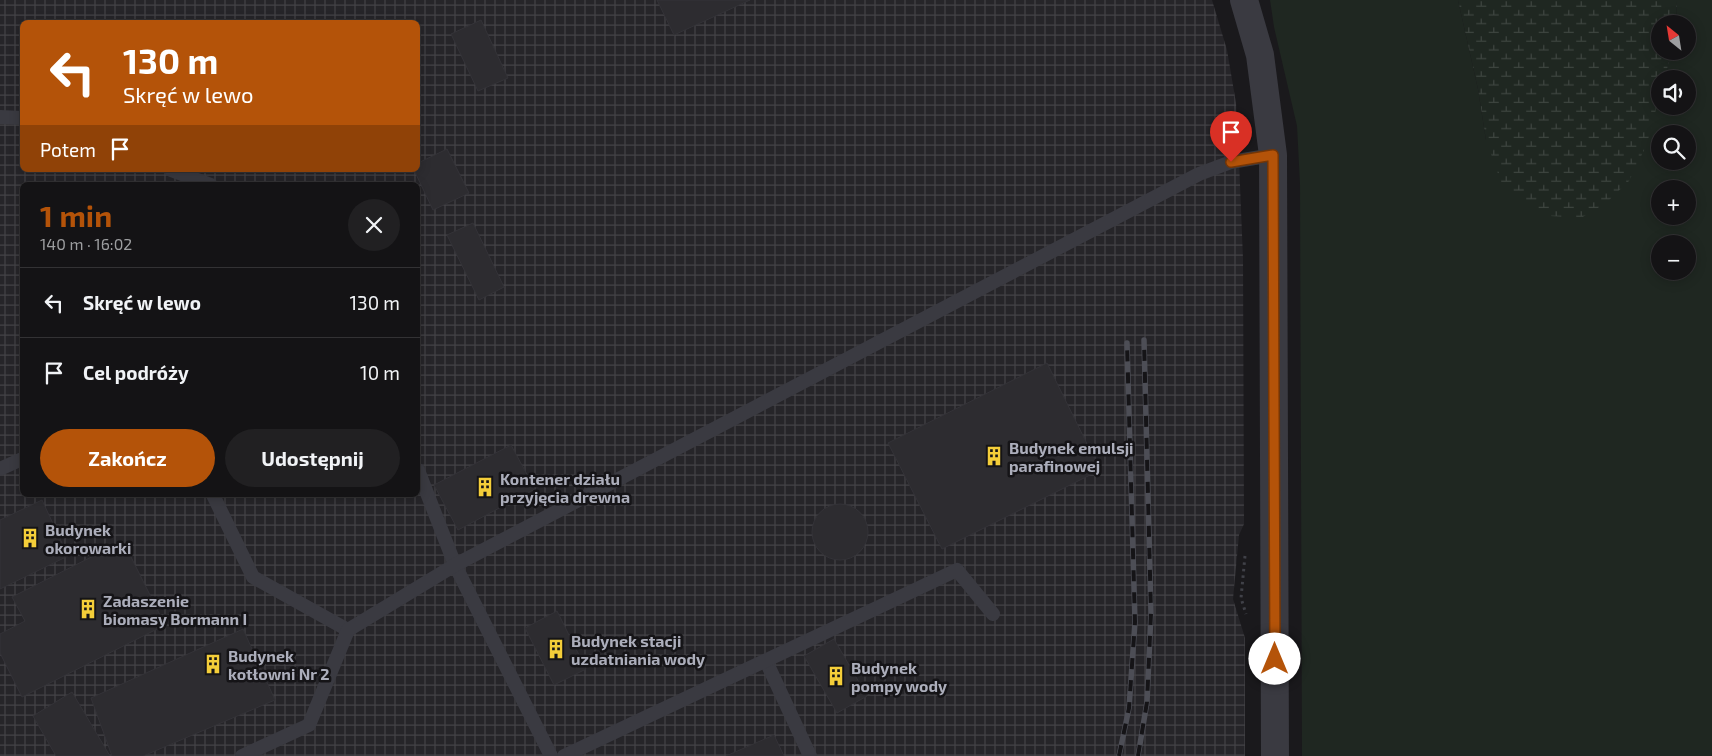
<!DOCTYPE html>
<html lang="pl">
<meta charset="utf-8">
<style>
body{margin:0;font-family:"Exo 2",sans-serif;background:#212022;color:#f1f3f6;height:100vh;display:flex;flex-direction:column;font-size:19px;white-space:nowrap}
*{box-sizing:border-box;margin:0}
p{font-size:16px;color:#9d9ea0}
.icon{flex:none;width:28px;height:28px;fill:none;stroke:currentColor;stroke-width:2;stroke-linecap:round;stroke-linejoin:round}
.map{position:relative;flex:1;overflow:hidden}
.details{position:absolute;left:20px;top:182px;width:400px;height:315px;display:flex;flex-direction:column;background:#141315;border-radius:8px;box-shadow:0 2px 12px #0003,0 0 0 1px #333234}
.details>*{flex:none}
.hud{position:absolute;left:20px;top:20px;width:400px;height:152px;border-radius:8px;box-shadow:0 2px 12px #0003,0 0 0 1px #333234;background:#b45309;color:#fff;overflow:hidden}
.needle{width:32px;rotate:330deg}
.fabs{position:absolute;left:1651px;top:15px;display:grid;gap:10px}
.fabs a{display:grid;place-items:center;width:45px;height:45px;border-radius:50%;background:#141315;box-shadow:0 2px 12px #0003,0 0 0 1px #333234;font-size:25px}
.pin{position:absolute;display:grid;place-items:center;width:42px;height:42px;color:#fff;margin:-51px -21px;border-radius:50% 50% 50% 0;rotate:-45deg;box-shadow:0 0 5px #0007}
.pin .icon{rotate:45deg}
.me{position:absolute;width:55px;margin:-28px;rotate:0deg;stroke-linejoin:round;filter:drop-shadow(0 0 4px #0008)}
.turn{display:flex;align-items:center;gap:18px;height:105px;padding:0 20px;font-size:22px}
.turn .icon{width:65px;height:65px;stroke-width:2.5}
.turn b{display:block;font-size:35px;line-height:42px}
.then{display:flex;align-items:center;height:48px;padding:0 20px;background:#0003;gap:10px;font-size:19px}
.round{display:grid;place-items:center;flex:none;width:52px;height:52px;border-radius:26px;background:#212022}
.head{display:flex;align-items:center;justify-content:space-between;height:85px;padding:0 20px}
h1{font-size:30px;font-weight:700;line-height:38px;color:#b45309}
.cta{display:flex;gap:10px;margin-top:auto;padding:10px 20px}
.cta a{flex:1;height:58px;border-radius:30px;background:#b45309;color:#fff;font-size:20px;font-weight:700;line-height:58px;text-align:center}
.cta a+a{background:#212022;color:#f1f3f6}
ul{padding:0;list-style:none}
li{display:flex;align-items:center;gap:15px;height:70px;padding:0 20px;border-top:1px solid #333234}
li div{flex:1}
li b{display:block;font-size:19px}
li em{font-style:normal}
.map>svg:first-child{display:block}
.industrial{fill:url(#industrial-grid);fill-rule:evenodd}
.grass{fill:#1f2721;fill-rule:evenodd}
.wetland{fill:url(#wetland-marsh)}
.building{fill:#2d2c30;stroke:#343338}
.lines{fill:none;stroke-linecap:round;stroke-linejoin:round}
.path{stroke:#404148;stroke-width:3;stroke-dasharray:2.5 4;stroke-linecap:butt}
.service{stroke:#3a3a41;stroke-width:14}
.minor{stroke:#3a3a41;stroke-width:28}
.rail-casing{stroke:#4d4e56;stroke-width:5.5}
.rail{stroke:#151417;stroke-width:4;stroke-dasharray:11;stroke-linecap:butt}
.route-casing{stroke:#753606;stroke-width:12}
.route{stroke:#b45309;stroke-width:9}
.labels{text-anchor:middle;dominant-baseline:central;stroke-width:5;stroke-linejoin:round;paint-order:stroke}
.poi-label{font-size:16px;font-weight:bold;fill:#acaebb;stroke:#151417;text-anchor:start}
</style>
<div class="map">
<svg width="1712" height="756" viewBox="0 0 1712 756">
<defs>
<pattern id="industrial-grid" width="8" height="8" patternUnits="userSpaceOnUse" patternTransform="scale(1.25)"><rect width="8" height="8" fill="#262529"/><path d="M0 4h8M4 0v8" fill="none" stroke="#434246"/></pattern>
<pattern id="wetland-marsh" width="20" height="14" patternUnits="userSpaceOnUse" patternTransform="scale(1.25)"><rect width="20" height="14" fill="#1f2721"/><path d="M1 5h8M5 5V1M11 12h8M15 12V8" fill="none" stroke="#3d443f"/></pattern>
</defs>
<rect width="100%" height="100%" fill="#1a191c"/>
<path class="industrial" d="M0,0H1212L1227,50L1236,103L1239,160L1243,259L1244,524L1239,535L1233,599L1245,638V756H0ZM22,22H418V170H22ZM22,185H418V495H22Z"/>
<path class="grass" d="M1270,0H1458L1478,89L1486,140L1654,112L1660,94V106H1688V79H1665L1671,51H1688V24H1676L1677,0H1712V756H1302L1300,184L1297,126L1274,27ZM1660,134H1688V161H1660ZM1660,189H1688V216H1660ZM1660,244H1688V271H1660Z"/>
<path class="wetland" d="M1458,0H1677L1676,24H1660V51H1671L1665,79H1660V94L1647,144L1629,181L1606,203L1581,218L1550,216L1521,202L1501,182L1486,140L1478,89Z"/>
<g class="building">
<path d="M657,0H750L674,35Z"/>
<path d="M481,20L508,78L478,91L451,34Z"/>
<path d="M447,149L469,193L433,210L414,170H418V163Z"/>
<path d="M473,223L504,287L479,300L447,235Z"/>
<path d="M1047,363L1100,470L942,549L888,443Z"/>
<path d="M511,445L535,489L458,530L434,485Z"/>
<path d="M42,500L68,556L0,589V520Z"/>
<circle cx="840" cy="532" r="28"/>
<path d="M123,541L165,625L22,697L0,653V634L25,621L12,597Z"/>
<path d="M557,611L586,669L554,685L525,628Z"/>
<path d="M243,629L275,700L143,756H112L91,698Z"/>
<path d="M834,639L867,696L837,713L804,656Z"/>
<path d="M72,692L110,756H56L33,716Z"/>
<path d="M774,735L784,756H726Z"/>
</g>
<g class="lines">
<path class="path" d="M1245,556L1241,598L1246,614"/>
<g class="service">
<path d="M0,117L22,118"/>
<path d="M171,170L211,185"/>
<path d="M0,469L22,459"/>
<path d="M418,470L455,565L551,756"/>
<path d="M213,495L253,577L348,630"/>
<path d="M766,661L810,756"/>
<path d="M242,756L309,725L348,630L455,565L1199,174L1231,162L1273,155"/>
<path d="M564,756L957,570L993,614"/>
</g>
<path class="minor" d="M1244,0L1260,55L1273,155L1275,756"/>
<defs>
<g id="rail">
<path d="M1119,756L1129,708L1135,622L1127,343"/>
<path d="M1138,756L1147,702L1151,613L1144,340"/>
</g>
</defs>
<use href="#rail" class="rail-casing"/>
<use href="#rail" class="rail"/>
</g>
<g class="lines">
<defs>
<path id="route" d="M1231,162L1273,155L1275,659"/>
</defs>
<use href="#route" class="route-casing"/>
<use href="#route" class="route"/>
</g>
<defs>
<symbol id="building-bare" viewBox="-9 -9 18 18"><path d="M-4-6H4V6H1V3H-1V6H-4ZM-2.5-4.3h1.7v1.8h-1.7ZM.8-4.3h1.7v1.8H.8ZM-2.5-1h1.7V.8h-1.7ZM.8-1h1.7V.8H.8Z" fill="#f4ce39" stroke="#151417" stroke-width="2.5" paint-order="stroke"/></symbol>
</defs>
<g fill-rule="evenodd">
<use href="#building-bare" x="980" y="442" width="28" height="28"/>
<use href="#building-bare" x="471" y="473" width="28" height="28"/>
<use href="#building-bare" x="16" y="524" width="28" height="28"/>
<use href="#building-bare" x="74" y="595" width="28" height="28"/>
<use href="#building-bare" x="542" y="635" width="28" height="28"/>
<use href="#building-bare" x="199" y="650" width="28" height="28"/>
<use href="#building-bare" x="822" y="662" width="28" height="28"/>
</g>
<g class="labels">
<g class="poi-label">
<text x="1009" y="447">Budynek emulsji<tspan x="1009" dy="18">parafinowej</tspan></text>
<text x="500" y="478">Kontener działu<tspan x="500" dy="18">przyjęcia drewna</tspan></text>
<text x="45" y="529">Budynek<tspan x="45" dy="18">okorowarki</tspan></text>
<text x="103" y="600">Zadaszenie<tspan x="103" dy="18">biomasy Bormann I</tspan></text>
<text x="571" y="640">Budynek stacji<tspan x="571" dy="18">uzdatniania wody</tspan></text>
<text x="228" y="655">Budynek<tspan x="228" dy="18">kotłowni Nr 2</tspan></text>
<text x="851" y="667">Budynek<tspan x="851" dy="18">pompy wody</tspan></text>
</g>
</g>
</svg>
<div class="fabs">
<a><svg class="needle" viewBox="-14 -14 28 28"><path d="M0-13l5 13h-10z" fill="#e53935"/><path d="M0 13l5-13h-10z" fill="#9d9ea0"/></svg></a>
<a><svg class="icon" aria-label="sound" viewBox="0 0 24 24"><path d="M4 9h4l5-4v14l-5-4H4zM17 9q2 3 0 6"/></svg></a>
<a><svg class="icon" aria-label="search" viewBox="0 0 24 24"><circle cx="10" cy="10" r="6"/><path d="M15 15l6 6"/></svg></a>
<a>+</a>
<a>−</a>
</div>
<div class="pin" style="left:1231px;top:162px;background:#d93025"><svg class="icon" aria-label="arrive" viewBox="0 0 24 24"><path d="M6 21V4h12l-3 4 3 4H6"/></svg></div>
<svg class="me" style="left:1275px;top:659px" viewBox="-20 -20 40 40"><circle r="19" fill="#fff"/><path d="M0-13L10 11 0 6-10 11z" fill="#b45309"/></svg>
<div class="hud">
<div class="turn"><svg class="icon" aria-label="left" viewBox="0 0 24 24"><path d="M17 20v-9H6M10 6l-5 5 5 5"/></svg><div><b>130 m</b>Skręć w lewo</div></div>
<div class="then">Potem<svg class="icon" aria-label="arrive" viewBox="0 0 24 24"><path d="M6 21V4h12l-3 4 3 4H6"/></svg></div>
</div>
<section class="details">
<div class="head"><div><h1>1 min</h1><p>140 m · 16:02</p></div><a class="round"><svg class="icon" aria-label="close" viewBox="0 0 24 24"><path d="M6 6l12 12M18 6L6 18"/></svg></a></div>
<ul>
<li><svg class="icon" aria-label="left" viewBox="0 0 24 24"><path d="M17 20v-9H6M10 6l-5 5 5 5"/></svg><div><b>Skręć w lewo</b></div><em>130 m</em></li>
<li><svg class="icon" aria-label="arrive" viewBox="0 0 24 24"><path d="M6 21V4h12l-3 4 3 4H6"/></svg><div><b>Cel podróży</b></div><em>10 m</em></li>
</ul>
<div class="cta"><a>Zakończ</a><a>Udostępnij</a></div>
</section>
</div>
